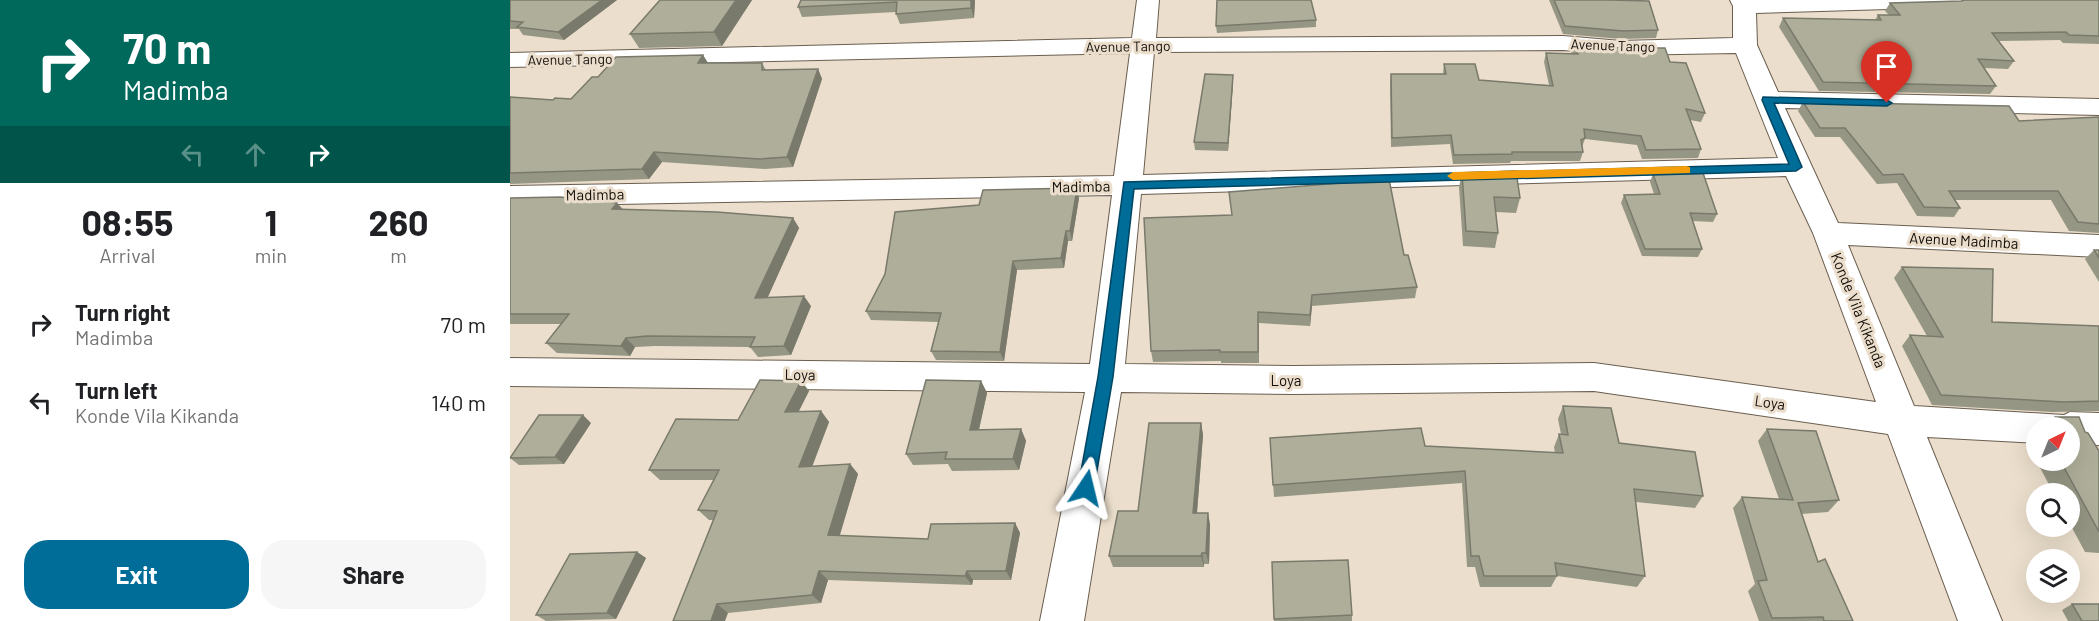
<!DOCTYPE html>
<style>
body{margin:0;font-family:Barlow,sans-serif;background:#f6f6f6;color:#202124;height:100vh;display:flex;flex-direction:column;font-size:22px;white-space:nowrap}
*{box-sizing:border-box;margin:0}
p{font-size:20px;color:#757577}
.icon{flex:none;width:33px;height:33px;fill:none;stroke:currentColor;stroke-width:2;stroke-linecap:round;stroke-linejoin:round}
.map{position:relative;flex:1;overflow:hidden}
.panel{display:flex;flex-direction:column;background:#fff;width:510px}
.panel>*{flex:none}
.hud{background:#00695c;color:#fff;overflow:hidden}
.needle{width:39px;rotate:43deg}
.controls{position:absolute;left:1516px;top:417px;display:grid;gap:12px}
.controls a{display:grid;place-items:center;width:54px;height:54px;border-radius:50%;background:#fff;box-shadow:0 6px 24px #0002;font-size:30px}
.pin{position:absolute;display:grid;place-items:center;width:51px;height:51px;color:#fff;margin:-62px -26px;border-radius:50% 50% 50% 0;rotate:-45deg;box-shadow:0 0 6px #0007}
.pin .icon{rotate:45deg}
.me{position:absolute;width:66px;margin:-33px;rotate:10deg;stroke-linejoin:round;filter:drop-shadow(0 0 4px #0008)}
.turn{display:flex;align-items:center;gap:21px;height:126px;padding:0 24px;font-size:27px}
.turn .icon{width:78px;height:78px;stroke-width:2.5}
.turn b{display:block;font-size:42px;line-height:51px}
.lanes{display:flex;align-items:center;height:57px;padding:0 24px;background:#0003;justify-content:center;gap:30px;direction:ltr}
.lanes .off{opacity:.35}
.eta{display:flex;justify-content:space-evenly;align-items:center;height:102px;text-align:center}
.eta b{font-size:36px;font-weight:700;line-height:42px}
.primary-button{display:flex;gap:12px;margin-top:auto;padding:12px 24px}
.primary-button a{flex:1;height:69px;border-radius:24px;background:#006c98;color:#fff;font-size:24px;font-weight:700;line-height:69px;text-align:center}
.primary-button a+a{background:#f6f6f6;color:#202124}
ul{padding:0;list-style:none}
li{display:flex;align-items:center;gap:18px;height:78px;padding:0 24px}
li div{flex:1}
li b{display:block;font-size:22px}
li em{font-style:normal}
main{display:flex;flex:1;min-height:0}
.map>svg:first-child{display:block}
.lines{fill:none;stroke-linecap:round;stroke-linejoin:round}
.street-casing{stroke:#6a5e4f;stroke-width:2}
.street{fill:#fff;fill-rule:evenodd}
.wall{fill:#969684}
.shaded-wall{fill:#7a7a6c}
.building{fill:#aeae9a;stroke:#7a7a6c;stroke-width:1.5}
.route{fill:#006c98;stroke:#004663;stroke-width:1.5}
.slow{fill:#f59e0b}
.labels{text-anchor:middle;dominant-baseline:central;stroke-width:6;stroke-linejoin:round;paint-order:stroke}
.far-street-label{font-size:14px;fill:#120d08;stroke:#ebdecc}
.street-label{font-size:15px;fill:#120d08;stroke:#ebdecc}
</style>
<main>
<section class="panel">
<div class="hud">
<div class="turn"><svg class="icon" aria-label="right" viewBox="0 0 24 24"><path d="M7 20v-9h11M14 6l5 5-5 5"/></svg><div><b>70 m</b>Madimba</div></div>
<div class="lanes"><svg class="icon off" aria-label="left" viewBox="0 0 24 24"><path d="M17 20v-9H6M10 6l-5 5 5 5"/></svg><svg class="icon off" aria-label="ahead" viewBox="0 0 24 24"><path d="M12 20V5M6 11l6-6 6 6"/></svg><svg class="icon" aria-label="right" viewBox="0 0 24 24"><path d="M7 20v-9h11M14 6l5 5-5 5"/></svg></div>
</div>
<div class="eta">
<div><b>08:55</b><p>Arrival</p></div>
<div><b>1</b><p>min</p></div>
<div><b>260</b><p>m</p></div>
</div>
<ul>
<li><svg class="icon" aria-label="right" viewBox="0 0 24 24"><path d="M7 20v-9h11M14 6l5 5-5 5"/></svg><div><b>Turn right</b><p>Madimba</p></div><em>70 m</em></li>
<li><svg class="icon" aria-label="left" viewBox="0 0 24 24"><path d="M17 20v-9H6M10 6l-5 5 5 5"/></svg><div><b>Turn left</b><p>Konde Vila Kikanda</p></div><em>140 m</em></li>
</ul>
<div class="primary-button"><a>Exit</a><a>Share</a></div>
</section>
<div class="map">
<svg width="1589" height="621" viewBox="0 0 1589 621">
<rect width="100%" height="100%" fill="#ebdecc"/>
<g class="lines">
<defs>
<path id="street" d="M627,0H649L646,38L1053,36L1111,41L1223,38V6L1220,0H1457L1454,5L1446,7L1246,13L1247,45L1268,92L1589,99V115L1275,108L1328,223L1589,235V257L1338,245L1404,406L1554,415L1560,412L1589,413V445L1560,444V428H1527V443L1417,437L1492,621H1448L1378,434L1084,391L784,394L611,392L574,621H530L575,392L0,386V358L580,364L602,195L0,206V186L604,176L620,53L0,67V53L622,38ZM1053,50L1111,55L1226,53L1268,158L633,175L644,52ZM1276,176L1303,233L1366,402L1084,363L784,366L615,364L631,194Z"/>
</defs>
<use href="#street" class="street-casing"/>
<use href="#street" class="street"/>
</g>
<g class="wall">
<path d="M0,0H107L54,40L13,35L9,29H0Z"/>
<path d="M242,0L212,46L129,48L120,34Z"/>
<path d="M291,0H465L464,18L390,24L386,14V12L292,17L288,7Z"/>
<path d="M1039,0H1100L1148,30L1146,38L1111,39L1053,34Z"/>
<path d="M1589,0V44L1553,43L1550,40L1489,41L1504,61L1498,69L1474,68L1486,86L1480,94L1309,91L1269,27L1273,18L1365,20L1368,15H1379L1375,11L1380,3L1451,1Z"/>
<path d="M806,20V27L707,33L706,26Z"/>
<path d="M1063,44L1160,62L1195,113L1191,122L1180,120L1191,149L1188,158L1132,159L1127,145L1075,139L1072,147L1073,152L1070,161H1001L1000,163L943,164L940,144L881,147L880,83L881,74H933L934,64L969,80L1039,85L1034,62L1036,53L1061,54Z"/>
<path d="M193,55L198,63H252L256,70L308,69L312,79L283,167L255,169L152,162L139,179L0,184V97L43,100L61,99L88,77Z"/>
<path d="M723,83L718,151L685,150L684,142Z"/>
<path d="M1293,102L1509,121L1589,117V233L1559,231L1541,200H1445L1450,208L1444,217L1407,216L1387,183L1367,184L1330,137H1305L1288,111Z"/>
<path d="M952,173L1010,198L1006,213L986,212L988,233L985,248L953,246L949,187Z"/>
<path d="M1143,174L1207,214L1203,222L1182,221L1192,249L1188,257L1132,256L1111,203L1114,195L1144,194L1140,182Z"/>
<path d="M719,192L894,255L907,287L905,298L802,306L800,326L749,323V363H711V361L643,362L641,351L722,215Z"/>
<path d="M0,198L107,203L113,209L283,218L289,228L257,298L301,306L281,355L248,357L240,347L145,346L125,347L120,356L47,353L36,343L51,324H0Z"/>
<path d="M569,198L562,241H558L554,268L507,270L494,361L426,360L421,351L428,322L361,320L356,311Z"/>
<path d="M1584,250H1589V282L1575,259Z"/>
<path d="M1392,267L1482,322L1589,326V411L1542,412L1422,405L1392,346L1400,335L1417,336L1384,278Z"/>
<path d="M291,381L299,391L288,412L311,411L319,422L302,467L340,464L348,474L329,536L418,539L505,523L510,533L501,580H463L462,585L318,580L311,603L218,613L163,621L203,520H199L188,510L204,480H150L139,470L228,420Z"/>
<path d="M471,381L477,393L469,430L511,429L516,441L509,470L442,471L438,464L403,465L396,454Z"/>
<path d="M1053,406L1193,496L1185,508L1126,502L1135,576L1127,587L1047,576L1041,587H970L965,567H957L952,483L764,497L760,438L1045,453L1044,447L1049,434H1051L1048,419Z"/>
<path d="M1545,417L1575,432L1589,451V553L1575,552L1560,524V494H1544L1518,445L1527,437V460H1560V428H1532Z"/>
<path d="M81,423L54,464L9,465L0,458Z"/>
<path d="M691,423L693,435L687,513H698L700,525L699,564H694V567H603L599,556L628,511Z"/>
<path d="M1257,429L1329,500L1318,512L1291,514L1308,562L1343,621H1249L1238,591L1245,584L1223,508L1232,497L1269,499L1248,441Z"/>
<path d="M127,552L136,558L106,619L36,621L26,615Z"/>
<path d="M1562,604L1589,621H1558L1552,610Z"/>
<path d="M842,615V621H764V619Z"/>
</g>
<g class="shaded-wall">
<path d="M92,0H107L54,40L48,32Z"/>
<path d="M226,0H242L212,46L204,32Z"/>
<path d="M461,0H465L464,18L461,8Z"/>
<path d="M193,55L199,65L188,63Z"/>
<path d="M308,69L312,79L283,167L277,157Z"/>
<path d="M723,75V83L718,151V143Z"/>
<path d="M144,152L152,162L139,179L132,169Z"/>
<path d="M567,188L569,198L562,241L560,231Z"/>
<path d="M107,203L115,213L102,209Z"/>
<path d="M283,218L289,228L253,308L245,298Z"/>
<path d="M556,231L558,241L554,268L551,258Z"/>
<path d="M503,261L507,270L494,361L490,352Z"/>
<path d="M802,295V306L800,326V315Z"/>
<path d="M294,296L301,306L281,355L274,346Z"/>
<path d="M116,338L125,347L120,356L111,346Z"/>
<path d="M291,381L299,391L283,423L275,412Z"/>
<path d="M471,381L477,393L466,442L460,430Z"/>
<path d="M311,411L319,422L298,477L289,467Z"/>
<path d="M73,415L81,423L54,464L45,457Z"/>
<path d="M691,423L693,435L686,525L683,513Z"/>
<path d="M511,429L516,441L509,470L503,459Z"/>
<path d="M340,464L348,474L327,545L318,535Z"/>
<path d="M698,513L700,525L699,564L696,553Z"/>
<path d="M505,523L510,533L501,580L496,571Z"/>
<path d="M127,552L136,558L106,619L97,613Z"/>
<path d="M692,553L694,564V567L691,556Z"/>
<path d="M309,571L318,580L311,603L302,595Z"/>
<path d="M457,571L463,580L462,585L455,576Z"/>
<path d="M207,604L218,613L215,621H201Z"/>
</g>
<g class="building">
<path d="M0,0H92L48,32L7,27L13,22L0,21Z"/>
<path d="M150,0H226L204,32L120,34Z"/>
<path d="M291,0H461V8L386,14L387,2L288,7Z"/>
<path d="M707,0H801L806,20L706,26Z"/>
<path d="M1044,0H1100L1139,1L1148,30L1113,31L1055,26Z"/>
<path d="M1455,0H1589V36L1559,35L1556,32L1482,33L1504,61L1468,59L1486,86L1313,82L1273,18L1371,20L1368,15H1390L1380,3L1451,1Z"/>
<path d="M1063,44L1114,48H1155L1160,62L1176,63L1195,113L1176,109L1191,149L1136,150L1131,136L1074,129L1075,138L1071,140L1073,152H1002V154L944,155L941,135L882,138L881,74H936L934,64H965L969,80L1043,86L1036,53L1068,54Z"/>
<path d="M193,55L188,63H252V70L308,69L277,157L249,159L144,152L132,169L0,173V97L43,100L45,98L61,99L82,77H88L106,57Z"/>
<path d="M695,74L723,75L718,143L684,142Z"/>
<path d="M1293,102L1499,106L1509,121L1589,117V224L1568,222L1548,191H1439L1450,208L1414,207L1393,174L1373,175L1335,128H1310Z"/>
<path d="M1006,171L1010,198L984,197L988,233L956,231L952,173Z"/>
<path d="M1193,173L1207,214L1180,213L1192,249H1135L1114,195L1150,194L1143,174Z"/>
<path d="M879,179L894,255H898L907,287L802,295L800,315L748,312V352H710V350L641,351L634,218L722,215L719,192Z"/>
<path d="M567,188L560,231H556L551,258L503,261L490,352L421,351L431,313L356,311L375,274L385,212L469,205L473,190Z"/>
<path d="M50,197L107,203L102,209L207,212L283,218L245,298L294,296L274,346L240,347L245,337L137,336L116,338L111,346L36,343L59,314H0V198Z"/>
<path d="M1584,250H1589V258Z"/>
<path d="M1392,267L1483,269L1482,322L1589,326V401L1554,402L1431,395L1400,335L1433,337Z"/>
<path d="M250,380L291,381L275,412L311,411L289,467L340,464L318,535L418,539L421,524L505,523L496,571H457L455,576L309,571L302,595L207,604L201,621H163L207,511L188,510L209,470H139L166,419L228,420Z"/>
<path d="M416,380L471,381L460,430L511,429L503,459H435L437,452L396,454Z"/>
<path d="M1053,406L1101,408L1109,443L1185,452L1193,496L1124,489L1135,576L1045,563L1047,576H974L969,556H961L955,471L763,485L760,438L911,428L915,446L1053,453L1049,434L1058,435Z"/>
<path d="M29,415H73L45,457L0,458Z"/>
<path d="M1545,417H1569L1575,432L1578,433L1589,451V532L1550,460H1560V428H1545Z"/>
<path d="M639,423H691L683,513H698L696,553H692L691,556H599L608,511H628Z"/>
<path d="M1257,429L1306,431L1329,500L1288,503L1308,562L1315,559L1343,621H1314L1313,617L1262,618L1248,581L1257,580L1232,497L1283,500Z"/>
<path d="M127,552L97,613L26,615L60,554Z"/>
<path d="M838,560L842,615L764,619L762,562Z"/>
<path d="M1562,604H1589V621H1572Z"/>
</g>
<path class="route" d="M1253,97L1377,100L1382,103L1377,106L1264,103L1292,167L1286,171L624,189L603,377L584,488L581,493L576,495L570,493L568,488L588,377L614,182L1279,164L1252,100Z"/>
<path class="slow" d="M1176,166L1180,167V173L943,180L937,176L943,172Z"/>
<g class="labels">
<g class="far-street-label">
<text transform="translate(1103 45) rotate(2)">Avenue Tango</text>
<text transform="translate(618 46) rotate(-1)">Avenue Tango</text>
<text transform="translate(60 59) rotate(-1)">Avenue Tango</text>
</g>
<g class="street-label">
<text transform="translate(571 186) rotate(-1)">Madimba</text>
<text transform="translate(85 194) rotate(-1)">Madimba</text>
<text transform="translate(1454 240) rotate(3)">Avenue Madimba</text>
<text transform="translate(1349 310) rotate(68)">Konde Vila Kikanda</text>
<text transform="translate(290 374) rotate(1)">Loya</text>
<text x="776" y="380">Loya</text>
<text transform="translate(1260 402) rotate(8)">Loya</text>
</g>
</g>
</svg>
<div class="controls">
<a><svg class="needle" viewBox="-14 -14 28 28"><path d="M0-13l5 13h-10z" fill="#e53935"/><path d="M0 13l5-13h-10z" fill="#757577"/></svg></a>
<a><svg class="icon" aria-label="search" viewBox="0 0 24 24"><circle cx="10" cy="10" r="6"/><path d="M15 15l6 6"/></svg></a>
<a><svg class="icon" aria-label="layers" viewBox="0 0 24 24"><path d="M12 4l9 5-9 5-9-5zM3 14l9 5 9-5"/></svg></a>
</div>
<div class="pin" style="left:1377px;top:103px;background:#d93025"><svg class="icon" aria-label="arrive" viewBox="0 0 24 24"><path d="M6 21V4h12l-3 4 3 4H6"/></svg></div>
<svg class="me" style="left:576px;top:488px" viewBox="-20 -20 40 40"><path d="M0-17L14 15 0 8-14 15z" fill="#006c98" stroke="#fff" stroke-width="4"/></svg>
</div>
</main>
